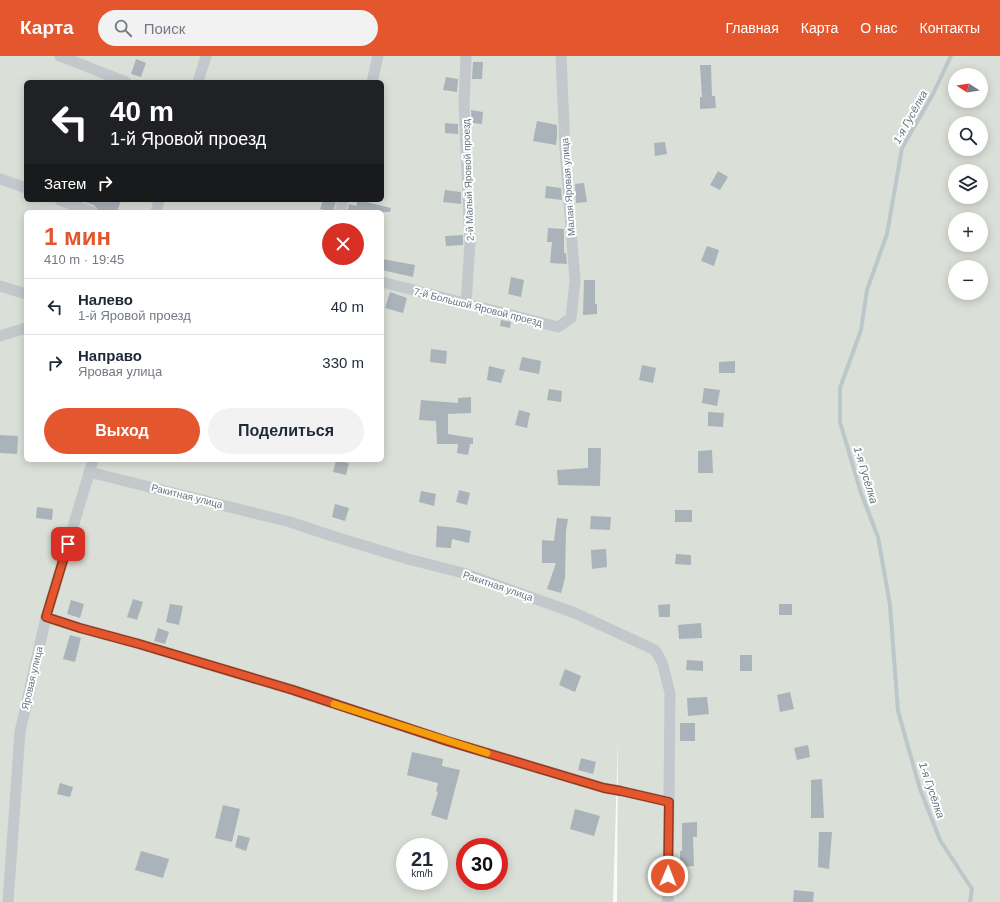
<!DOCTYPE html>
<html lang="ru">
<meta charset="utf-8">
<style>
body{margin:0;font-family:Arial,sans-serif;background:#f2f2f3;color:#1f2937;height:100vh;display:flex;flex-direction:column;font-size:15px;white-space:nowrap}
*{box-sizing:border-box;margin:0}
p{font-size:13px;color:#747a83}
.icon{flex:none;width:22px;height:22px;fill:none;stroke:currentColor;stroke-width:2;stroke-linecap:round;stroke-linejoin:round}
.map{position:relative;flex:1;overflow:hidden}
.panel{position:absolute;left:24px;top:154px;width:360px;height:252px;display:flex;flex-direction:column;background:#fff;border-radius:6px;box-shadow:0 2px 10px #0003}
.panel>*{flex:none}
.top-card{position:absolute;left:24px;top:24px;width:360px;height:122px;border-radius:6px;box-shadow:0 2px 10px #0003;background:#202124;color:#fff;overflow:hidden}
.needle{width:26px;rotate:282deg}
.buttons{position:absolute;left:948px;top:12px;display:grid;gap:8px}
.buttons a{display:grid;place-items:center;width:40px;height:40px;border-radius:50%;background:#fff;box-shadow:0 2px 10px #0003;font-size:20px}
.speed{position:absolute;left:396px;top:782px;display:flex;gap:8px;font-size:20px;font-weight:700;text-align:center}
.speed>*{display:grid;place-content:center;width:52px;height:52px;border-radius:50%;background:#fff;box-shadow:0 2px 10px #0003;line-height:1}
.speed small{font-size:10px;font-weight:400}
.speed .limit{border:6px solid #d22;background:#fff;color:#111}
.pin{position:absolute;display:grid;place-items:center;width:34px;height:34px;color:#fff;margin:-17px;border-radius:8px;box-shadow:0 2px 6px #0006}
.me{position:absolute;width:44px;margin:-22px;rotate:1deg;stroke-linejoin:round;filter:drop-shadow(0 0 3px #0008)}
.turn{display:flex;align-items:center;gap:14px;height:84px;padding:0 20px;font-size:18px}
.turn .icon{width:52px;height:52px;stroke-width:2.5}
.turn b{display:block;font-size:28px;line-height:34px}
.then{display:flex;align-items:center;height:38px;padding:0 20px;background:#0003;gap:8px;font-size:15px}
.round{display:grid;place-items:center;flex:none;width:42px;height:42px;border-radius:21px;background:#f2f2f3}
.overview{display:flex;align-items:center;justify-content:space-between;height:68px;padding:0 20px}
h1{font-size:24px;font-weight:600;line-height:30px;color:#e4572e}
.button{display:flex;gap:8px;margin-top:auto;padding:8px 20px}
.button a{flex:1;height:46px;border-radius:24px;background:#e4572e;color:#fff;font-size:16px;font-weight:600;line-height:46px;text-align:center}
.button a+a{background:#f2f2f3;color:#1f2937}
ul{padding:0;list-style:none}
li{display:flex;align-items:center;gap:12px;height:56px;padding:0 20px;border-top:1px solid #e0e1e3}
li div{flex:1}
li b{display:block;font-size:15px}
li em{font-style:normal}
header{display:flex;align-items:center;gap:24px;box-sizing:border-box;height:56px;padding:0 20px;background:#e4572e;color:#fff}
header strong{font-size:19px}
nav{display:flex;gap:22px;margin-inline-start:auto;font-size:14px}
.search{width:280px;height:36px;background:#f2f2f3;display:flex;align-items:center;gap:10px;box-sizing:border-box;padding:0 14px;border-radius:22px;color:#747a83;font-size:15px}
.map>svg:first-child{display:block}
.green{fill:#dadfd7;fill-rule:evenodd}
.lines{fill:none;stroke-linecap:round;stroke-linejoin:round}
.stream{stroke:#bbc7cb;stroke-width:4}
.building{fill:#aab3b9}
.minor{stroke:#c3c8cc;stroke-width:11}
.route-casing{stroke:#94391e;stroke-width:10}
.route{stroke:#e4572e;stroke-width:7}
.slow{stroke:#f59e0b;stroke-width:7}
.labels{text-anchor:middle;dominant-baseline:central;stroke-width:4;stroke-linejoin:round;paint-order:stroke}
.street-label{font-size:10px;fill:#657683;stroke:#fff}
.water-label{font-size:11px;font-style:italic;fill:#60757c;stroke:#fff}
</style>
<header>
<strong>Карта</strong>
<div class="search"><svg class="icon" aria-label="search" viewBox="0 0 24 24"><circle cx="10" cy="10" r="6"/><path d="M15 15l6 6"/></svg>Поиск</div>
<nav><a>Главная</a><a>Карта</a><a>О нас</a><a>Контакты</a></nav>
</header>
<div class="map">
<svg width="1000" height="846" viewBox="0 0 1000 846">
<rect width="100%" height="100%" fill="#fafaf8"/>
<path class="green" d="M0,0H1000V846H617L618,682L613,846H0ZM955,19H981V45H955ZM26,26H382V144H26ZM955,67H981V93H955ZM955,115H981V141H955ZM26,156H382V404H26ZM955,163H981V189H955ZM955,211H981V237H955ZM405,791H439V825H405ZM465,791H499V825H465Z"/>
<g class="lines">
<path class="stream" d="M951,0L933,38L902,92L887,178L867,234L861,274L840,332V366L861,437L878,481L890,549L898,655L920,733L940,784L972,833L970,846"/>
</g>
<g class="building">
<path d="M136,3L146,7L141,21L131,18Z"/>
<path d="M473,6H483L482,23H472Z"/>
<path d="M700,9H711L712,40H715L716,52L700,53V41H702Z"/>
<path d="M446,21L458,23L457,36L443,34Z"/>
<path d="M471,54L483,56L482,68L472,67Z"/>
<path d="M537,65L557,69V81L556,89L533,85Z"/>
<path d="M445,67L458,68V78L445,77Z"/>
<path d="M665,86L667,98L655,100L654,87Z"/>
<path d="M718,115L728,121L720,134L710,129Z"/>
<path d="M584,127L587,146L576,147L575,128Z"/>
<path d="M546,130L561,132L562,144L545,142Z"/>
<path d="M445,134L461,136V148L443,146Z"/>
<path d="M80,144H121L117,156H103L99,155L94,149Z"/>
<path d="M323,144L336,145L333,156L320,153Z"/>
<path d="M358,144L391,152L390,156H347L349,148L356,150Z"/>
<path d="M548,172L564,173V197H566L567,208L550,207L552,186H547Z"/>
<path d="M463,179V189L446,190L445,180Z"/>
<path d="M707,190L719,194L714,210L701,205Z"/>
<path d="M382,203L415,209L413,221L382,214Z"/>
<path d="M511,221L524,224L521,241L508,238Z"/>
<path d="M584,224H595V248H597V258L583,259Z"/>
<path d="M390,236L407,242L403,257L385,252Z"/>
<path d="M501,264L511,266L510,272L500,270Z"/>
<path d="M431,293L447,295L446,308L430,306Z"/>
<path d="M522,301L541,305L539,318L519,314Z"/>
<path d="M735,305V317H719V306Z"/>
<path d="M642,309L656,312L653,327L639,324Z"/>
<path d="M489,310L505,314L501,327L487,324Z"/>
<path d="M704,332L720,334L717,350L702,347Z"/>
<path d="M549,333L562,335L561,346L547,344Z"/>
<path d="M471,341V357L448,358V378L473,382V388H470L468,399L457,397L458,388H437L436,365L419,364L421,344L458,347V342Z"/>
<path d="M519,354L530,357L527,372L515,369Z"/>
<path d="M708,356L724,357L723,371L708,370Z"/>
<path d="M0,379L18,380L17,398L0,397Z"/>
<path d="M588,392H601L600,430L558,429L557,414L588,412Z"/>
<path d="M712,394L713,417H698V395Z"/>
<path d="M336,405L349,407L346,419L333,416Z"/>
<path d="M459,434L470,437L467,449L456,446Z"/>
<path d="M421,435L436,438L434,450L419,446Z"/>
<path d="M335,448L349,452L345,465L332,461Z"/>
<path d="M37,451L53,453L52,464L36,462Z"/>
<rect x="675" y="454" width="17" height="12"/>
<path d="M591,460L611,461L610,474L590,473Z"/>
<path d="M557,462L568,463L566,475L565,522L561,537L547,533L556,507H542V484L554,485Z"/>
<path d="M437,470L457,472L471,475L469,487L452,483L451,492L436,491Z"/>
<path d="M606,493L607,511L592,513L591,494Z"/>
<path d="M676,498L691,499V509L675,508Z"/>
<path d="M133,543L143,546L137,564L127,561Z"/>
<path d="M71,544L84,548L80,562L67,558Z"/>
<path d="M170,548L183,550L179,569L166,566Z"/>
<path d="M670,548V561H659L658,549Z"/>
<rect x="779" y="548" width="13" height="11"/>
<path d="M701,567L702,582L679,583L678,569Z"/>
<path d="M158,572L169,576L165,588L154,585Z"/>
<path d="M70,579L81,582L75,606L63,603Z"/>
<rect x="740" y="599" width="12" height="16"/>
<path d="M687,604L703,605V615L686,614Z"/>
<path d="M565,613L581,620L575,636L559,629Z"/>
<path d="M790,636L794,653L780,656L777,639Z"/>
<path d="M707,641L709,658L688,660L687,642Z"/>
<rect x="680" y="667" width="15" height="18"/>
<path d="M808,689L810,701L797,704L794,692Z"/>
<path d="M412,696L443,703L442,710L460,714L447,764L431,759L438,736L436,735L438,727L407,719Z"/>
<path d="M581,702L596,706L593,718L578,714Z"/>
<path d="M822,723L824,762H811V724Z"/>
<path d="M60,727L73,731L70,741L57,738Z"/>
<path d="M223,749L240,753L232,786L215,782Z"/>
<path d="M575,753L600,760L594,780L570,773Z"/>
<path d="M697,766V781H693L694,810L680,811V795H682V767Z"/>
<path d="M819,776H832L829,813L818,811Z"/>
<path d="M238,779L250,782L246,795L235,791Z"/>
<path d="M141,795L169,803L163,822L135,814Z"/>
<path d="M794,834L814,836L813,846H793Z"/>
</g>
<g class="lines">
<g class="minor">
<path d="M60,0L126,26"/>
<path d="M466,0L464,48L470,187L466,247"/>
<path d="M198,26L206,0"/>
<path d="M372,26L378,0"/>
<path d="M0,123L26,132"/>
<path d="M60,144L92,156"/>
<path d="M156,156L159,144"/>
<path d="M340,156L343,144"/>
<path d="M382,226L558,271L571,262L575,225L565,93L561,0"/>
<path d="M0,230L26,238"/>
<path d="M0,280L26,272"/>
<path d="M89,416L290,466L329,479L408,503L463,517L575,557L655,594L662,606L670,637L668,846"/>
<path d="M46,561L80,572L139,588L293,634L447,685L604,732L621,735L669,746"/>
<path d="M8,846L20,676L46,561L93,404"/>
</g>
</g>
<g class="lines">
<defs>
<path id="route" d="M68,488L46,561L80,572L139,588L293,634L447,685L604,732L621,735L669,746L668,820"/>
</defs>
<use href="#route" class="route-casing"/>
<use href="#route" class="route"/>
<path class="slow" d="M334,648L487,697"/>
</g>
<g class="labels">
<g class="street-label">
<text transform="translate(468 124) rotate(-92)">2-й Малый Яровой проезд</text>
<text transform="translate(568 131) rotate(-94)">Малая Яровая улица</text>
<text transform="translate(478 251) rotate(14)">7-й Большой Яровой проезд</text>
<text transform="translate(187 440) rotate(14)">Ракитная улица</text>
<text transform="translate(498 530) rotate(19)">Ракитная улица</text>
<text transform="translate(32 622) rotate(-77)">Яровая улица</text>
</g>
<g class="water-label">
<text transform="translate(910 61) rotate(-61)">1-я Гусёлка</text>
<text transform="translate(866 419) rotate(73)">1-я Гусёлка</text>
<text transform="translate(932 734) rotate(71)">1-я Гусёлка</text>
</g>
</g>
</svg>
<div class="buttons">
<a><svg class="needle" viewBox="-14 -14 28 28"><path d="M0-13l5 13h-10z" fill="#e53935"/><path d="M0 13l5-13h-10z" fill="#747a83"/></svg></a>
<a><svg class="icon" aria-label="search" viewBox="0 0 24 24"><circle cx="10" cy="10" r="6"/><path d="M15 15l6 6"/></svg></a>
<a><svg class="icon" aria-label="layers" viewBox="0 0 24 24"><path d="M12 4l9 5-9 5-9-5zM3 14l9 5 9-5"/></svg></a>
<a>+</a>
<a>−</a>
</div>
<div class="speed"><div>21<small>km/h</small></div><div class="limit">30</div></div>
<div class="pin" style="left:68px;top:488px;background:#d93025"><svg class="icon" aria-label="arrive" viewBox="0 0 24 24"><path d="M6 21V4h12l-3 4 3 4H6"/></svg></div>
<svg class="me" style="left:668px;top:820px" viewBox="-20 -20 40 40"><circle r="17" fill="#e4572e" stroke="#fff" stroke-width="3"/><path d="M0-11L8 9 0 5-8 9z" fill="#fff"/></svg>
<div class="top-card">
<div class="turn"><svg class="icon" aria-label="left" viewBox="0 0 24 24"><path d="M17 20v-9H6M10 6l-5 5 5 5"/></svg><div><b>40 m</b>1-й Яровой проезд</div></div>
<div class="then">Затем<svg class="icon" aria-label="right" viewBox="0 0 24 24"><path d="M7 20v-9h11M14 6l5 5-5 5"/></svg></div>
</div>
<section class="panel">
<div class="overview"><div><h1>1 мин</h1><p>410 m · 19:45</p></div><a class="round" style="background:#d93025;color:#fff"><svg class="icon" aria-label="close" viewBox="0 0 24 24"><path d="M6 6l12 12M18 6L6 18"/></svg></a></div>
<ul>
<li><svg class="icon" aria-label="left" viewBox="0 0 24 24"><path d="M17 20v-9H6M10 6l-5 5 5 5"/></svg><div><b>Налево</b><p>1-й Яровой проезд</p></div><em>40 m</em></li>
<li><svg class="icon" aria-label="right" viewBox="0 0 24 24"><path d="M7 20v-9h11M14 6l5 5-5 5"/></svg><div><b>Направо</b><p>Яровая улица</p></div><em>330 m</em></li>
</ul>
<div class="button"><a>Выход</a><a>Поделиться</a></div>
</section>
</div>
